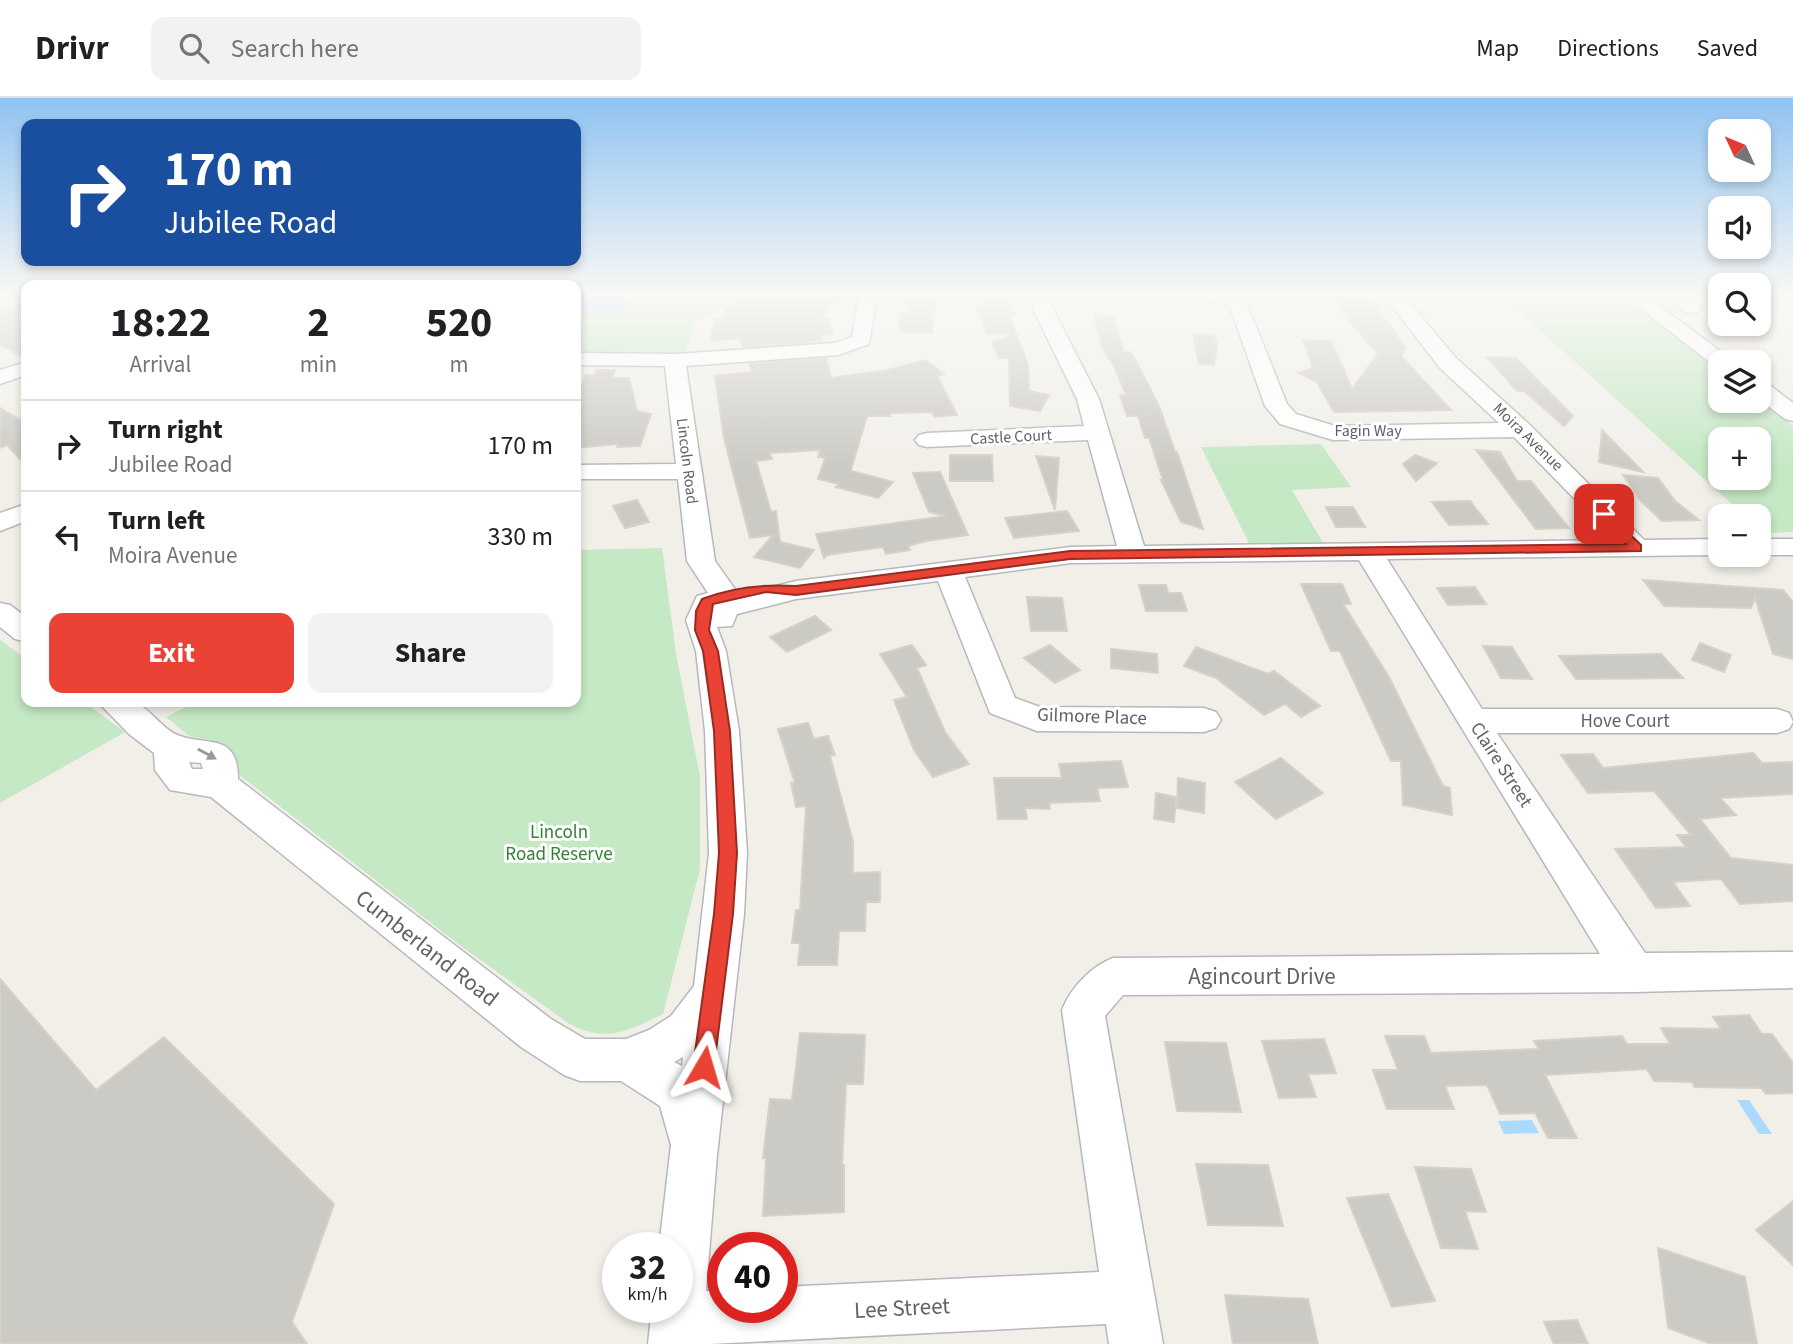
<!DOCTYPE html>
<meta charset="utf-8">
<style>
body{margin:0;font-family:"Source Sans 3",sans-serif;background:#f2f2f2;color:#202124;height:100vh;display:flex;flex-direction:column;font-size:26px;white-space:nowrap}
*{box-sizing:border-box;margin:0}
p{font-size:23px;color:#757577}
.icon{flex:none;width:38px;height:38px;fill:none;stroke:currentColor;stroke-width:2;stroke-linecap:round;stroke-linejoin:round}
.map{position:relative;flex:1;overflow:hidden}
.sheet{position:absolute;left:21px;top:182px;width:560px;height:427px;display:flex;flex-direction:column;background:#fff;border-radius:14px;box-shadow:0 4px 10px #0003}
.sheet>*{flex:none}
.banner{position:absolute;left:21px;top:21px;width:560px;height:147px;border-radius:14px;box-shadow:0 4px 10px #0003;background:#1a4fa0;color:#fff;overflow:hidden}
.needle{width:46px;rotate:314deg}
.tools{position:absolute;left:1708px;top:21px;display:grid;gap:14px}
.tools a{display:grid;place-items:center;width:63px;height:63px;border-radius:14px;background:#fff;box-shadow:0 4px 10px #0003;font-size:35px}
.speed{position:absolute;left:602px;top:1134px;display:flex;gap:14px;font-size:35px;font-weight:700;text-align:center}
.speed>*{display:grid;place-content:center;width:91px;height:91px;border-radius:50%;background:#fff;box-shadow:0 4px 10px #0003;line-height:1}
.speed small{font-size:18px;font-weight:400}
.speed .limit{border:10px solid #d22;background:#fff;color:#111}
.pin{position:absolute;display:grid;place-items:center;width:60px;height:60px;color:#fff;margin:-30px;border-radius:14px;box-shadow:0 4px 10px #0006}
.me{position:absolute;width:77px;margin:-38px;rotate:7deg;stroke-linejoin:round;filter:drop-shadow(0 0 5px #0008)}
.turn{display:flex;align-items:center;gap:24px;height:147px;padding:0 28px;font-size:32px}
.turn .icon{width:91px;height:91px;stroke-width:2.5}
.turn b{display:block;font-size:49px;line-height:60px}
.eta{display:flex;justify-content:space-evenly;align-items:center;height:119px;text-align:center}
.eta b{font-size:42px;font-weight:700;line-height:49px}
.cta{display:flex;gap:14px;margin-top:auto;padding:14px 28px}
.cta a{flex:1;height:80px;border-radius:14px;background:#ea4335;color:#fff;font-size:28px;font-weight:700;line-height:80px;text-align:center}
.cta a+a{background:#f2f2f2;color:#202124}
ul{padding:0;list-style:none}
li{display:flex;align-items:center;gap:21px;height:91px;padding:0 28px;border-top:2px solid #e0e0e0}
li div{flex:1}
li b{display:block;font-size:26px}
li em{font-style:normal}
header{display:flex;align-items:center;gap:42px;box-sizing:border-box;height:98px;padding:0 35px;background:#fff;border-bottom:2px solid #e0e0e0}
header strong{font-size:33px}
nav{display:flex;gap:38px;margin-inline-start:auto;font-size:24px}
.search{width:490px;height:63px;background:#f2f2f2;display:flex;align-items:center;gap:18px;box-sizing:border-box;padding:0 24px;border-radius:14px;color:#757577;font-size:26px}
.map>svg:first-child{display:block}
.green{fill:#c5e8c5;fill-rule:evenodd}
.water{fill:#aadaff}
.building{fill:#cccac5;stroke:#d6d1c6;stroke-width:2}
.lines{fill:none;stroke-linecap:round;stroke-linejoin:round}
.minor-casing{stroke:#b5b8bc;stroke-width:3}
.minor{fill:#fff;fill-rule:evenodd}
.oneway{fill:#979a9d}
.route{fill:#ea4335;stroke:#982c22;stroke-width:2}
.labels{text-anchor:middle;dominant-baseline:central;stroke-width:6;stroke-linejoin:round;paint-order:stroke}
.far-street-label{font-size:16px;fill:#5f6368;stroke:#fff}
.street-label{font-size:19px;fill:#5f6368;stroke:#fff}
.park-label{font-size:19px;fill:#348238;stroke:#fff}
.near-street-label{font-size:23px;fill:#5f6368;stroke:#fff}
</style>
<header>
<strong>Drivr</strong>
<div class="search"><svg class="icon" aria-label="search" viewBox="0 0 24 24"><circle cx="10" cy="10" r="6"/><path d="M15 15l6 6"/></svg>Search here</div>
<nav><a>Map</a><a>Directions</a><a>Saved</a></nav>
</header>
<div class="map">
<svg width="1793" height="1246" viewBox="0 0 1793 1246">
<rect width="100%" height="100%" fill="#f1efe8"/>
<g class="green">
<path d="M576,196H753L696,223L684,257L576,256Z"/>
<path d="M1489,196H1618L1720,273V303L1759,302L1793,328V434L1763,435L1759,431V418H1745L1510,205ZM1720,341H1759V380H1720Z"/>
<path d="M1321,346L1351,389L1292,392L1329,455H1254L1201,349Z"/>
<path d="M662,450L676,556L700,679V771L663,916C628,933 605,946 568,925L457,845L242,679L236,672L229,651L222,645L189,638L166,619L196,604H576V452Z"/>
<path d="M0,542L26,561V604H84L125,634L0,705Z"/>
</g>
<g class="water">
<path d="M576,196H624L629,213L576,216Z"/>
<path d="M1737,1002H1749L1772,1036H1759Z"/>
<path d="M1532,1022L1539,1035L1504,1036L1498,1023Z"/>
</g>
<g class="building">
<path d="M751,196H834L830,201L838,202L821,220H828L833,236L820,237L822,243L743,249L740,241L711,242L715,221H723L726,210Z"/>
<path d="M896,196H942L932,215V235L900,234V214L912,213Z"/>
<path d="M993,196H1003L1015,217L1009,218L1028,267L1029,293L1049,297L1040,313L1010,308L1009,260H999L992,244L1009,239V236H988L976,209Z"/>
<path d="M1333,196H1359L1370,201L1406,250L1401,258L1451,312L1334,314L1317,284L1299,275L1313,270L1303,242L1331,243L1352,291L1378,256L1349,223Z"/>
<path d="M26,205V261L0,246V213Z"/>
<path d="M1094,217L1113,218L1124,254H1130L1136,263L1159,308L1175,354H1177L1203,431L1181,424L1161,382H1163L1149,340H1145L1138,318H1127L1120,297H1126L1114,268L1103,252Z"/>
<path d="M1193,236L1214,237L1217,248L1214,267L1199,266Z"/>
<path d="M1487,259L1516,260L1573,318L1564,328L1524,293H1517Z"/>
<path d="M826,260L831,280L888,272L925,262L944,276L937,278L957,317L934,319L932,314L890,315V318H867L850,375L852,373L893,384L878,400L836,389L839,386L818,381L825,360L818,359L820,352L770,355L772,361L756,363L771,414L776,413L780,444L814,452L800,470L754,459L773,437L750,440L724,340L715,278L752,274L749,266Z"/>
<path d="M597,272H615L612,280H629L637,313L651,316L640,348L617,349L618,346L576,350V300L586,277H594Z"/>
<path d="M0,310L26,325V367L7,347L0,350Z"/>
<path d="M1602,332L1643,374L1599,364Z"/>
<path d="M1476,352L1500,354L1517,383H1531L1569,430L1536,431Z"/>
<path d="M950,357H992L993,383H950Z"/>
<path d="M1415,357L1437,365L1416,383L1403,366Z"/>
<path d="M1036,358L1059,360L1055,412Z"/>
<path d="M940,374L968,437L926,443L908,448L910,452L886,456L883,449L827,457L824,460L816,436L946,418L929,414L913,375Z"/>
<path d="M1623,377L1658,380L1675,403L1699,422L1662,423L1641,403Z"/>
<path d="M637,402L649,424L625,430L613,408Z"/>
<path d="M1470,403L1488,426L1449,427L1432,404Z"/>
<path d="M1326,409H1353L1365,429H1336Z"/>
<path d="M1067,413L1079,433L1014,440L1005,420Z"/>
<path d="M1643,482L1783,492L1793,504V561L1773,556L1755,500L1751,510L1664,508Z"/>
<path d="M1301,486H1342L1351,506H1343L1389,579L1443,688L1450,690L1452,717L1403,707L1401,663H1391L1340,553H1331Z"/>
<path d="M1139,487H1166L1168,495H1181L1187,513H1146Z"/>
<path d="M1475,489L1486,506L1448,507L1437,490Z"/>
<path d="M1027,499L1062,500L1067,533H1031Z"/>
<path d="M815,518L831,532L787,554L770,539Z"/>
<path d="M1700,545L1731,557L1724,574L1692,562Z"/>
<path d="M912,547L926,567L917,570L945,634L969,666L933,679L914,652L894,602L907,599L880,556Z"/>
<path d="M1050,547L1080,572L1055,585L1024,560Z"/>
<path d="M1483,548L1512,549L1532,581L1501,580Z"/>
<path d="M1196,549L1268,576L1274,573L1320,608L1301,619L1285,606L1264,617L1216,580L1184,568Z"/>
<path d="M1111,551L1157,556L1158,575L1111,570Z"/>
<path d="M1661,556L1683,580L1576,581L1559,558Z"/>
<path d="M808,625L814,641L828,638L835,657L830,658L853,744V775L880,774V804H866L865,833H839L837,867H798L800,845H792L796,812H800L806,708L796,709L791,685H795L778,631Z"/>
<path d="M1753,655L1762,665L1793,664V696L1720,700L1736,717L1700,721L1731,760L1793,767V803L1740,806L1721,781L1673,784L1690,808L1656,810L1615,751L1686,749L1677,737H1691L1654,693L1588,695L1561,657L1593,656L1603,670Z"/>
<path d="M1281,660L1323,695L1276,721L1235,684Z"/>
<path d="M1121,663L1128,689L1097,690L1100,703L1049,705L1050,711L1025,710L1027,721H998L994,680H1062L1059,666Z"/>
<path d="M1178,680L1205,685L1204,715L1177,710Z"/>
<path d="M1156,695L1176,699L1174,724L1154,721Z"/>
<path d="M0,881L96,992L164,939L334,1106L292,1224L307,1246H0Z"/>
<path d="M1749,917L1762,936H1772L1793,965V995L1766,996L1761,990L1695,989L1692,984L1654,983L1647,971L1545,977L1577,1040H1548L1535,1015L1500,1016L1487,987L1445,988L1454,1011H1387L1373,972H1398L1385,938H1424L1431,955L1539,951L1534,943L1622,938L1627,946H1670L1661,930L1721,931L1713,919Z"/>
<path d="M800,935L865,937L863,986H846L842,1067H844V1114L763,1118L766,1060H763L770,1001L792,1002Z"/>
<path d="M1324,941L1336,975L1308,976L1316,999L1279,1000L1262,943Z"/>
<path d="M1165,944L1226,945L1241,1014L1177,1013Z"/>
<path d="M1196,1066L1268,1067L1283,1128L1208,1127Z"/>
<path d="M1415,1069L1471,1071L1486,1114L1465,1113L1478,1151L1441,1150Z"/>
<path d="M1388,1096L1405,1136L1435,1203L1392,1209L1347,1100Z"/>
<path d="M1793,1103V1167L1756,1132Z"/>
<path d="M1658,1150L1745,1179L1757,1246H1711L1668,1230Z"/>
<path d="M1225,1197L1308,1201L1318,1246H1233Z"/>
<path d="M1577,1222L1588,1246H1554L1544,1224Z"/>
</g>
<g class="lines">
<defs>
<g id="minor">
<path d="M859,196H877L869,246L838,257L686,268L715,463L739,497L796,483L1071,449L1117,448L1088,342L927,349L919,347L915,342L919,337L927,335L1084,328L1077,301L1032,209L1039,196H1061L1052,204V209L1099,301L1144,448L1615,442L1514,339L1333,342L1280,326L1265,308L1230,209L1204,200L1202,196H1229L1245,201L1287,306L1296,316L1335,328L1499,325L1440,270L1383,196H1402L1456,260L1530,327L1644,442L1720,441V457L1387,461L1482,611H1777L1789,615L1793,624L1789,631L1777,635H1497L1645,855L1793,854V890L1636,894L1123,897L1105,918L1163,1246H1109L1106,1226L710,1246H648L652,1209H677V1150H659L671,1047L660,1008L621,983H580L564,977L521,949L211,699L170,692L155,672L154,655L129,636L98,604C108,604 127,600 136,605C152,612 162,632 180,638C209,648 238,635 238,681L551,921L585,941H626L649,932L671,918L694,888L709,755L705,633L696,553L686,522L697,498L708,495L687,463L678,381H576V367L676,366L665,268L576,267V255L675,256L835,245L852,239ZM1359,462L1600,856L1113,860C1090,869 1071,890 1062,912L1099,1174L782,1189V1209H723V1192L706,1193L717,1057L744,816L747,755L739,633L726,553L717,529L732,528L737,516L796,501L938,483L990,615L1037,633L1204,634L1216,630L1221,622L1216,614L1204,610L1040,609L1015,600L965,479L1071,465ZM189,664L201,665L203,671H192ZM683,959L682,968L674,964Z"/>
<path d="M1622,196H1643L1735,264H1720V269H1716Z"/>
<path d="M1662,196H1683L1702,210L1699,214H1685Z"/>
<path d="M26,264V277L0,286V272Z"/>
<path d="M1759,283L1767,285L1793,305V323L1785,321L1759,301Z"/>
<path d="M26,406V423L0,433V415Z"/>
<path d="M1759,441H1793V457H1757Z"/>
<path d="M0,505L10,507L26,519V544L15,541L0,529Z"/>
</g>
</defs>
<use href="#minor" class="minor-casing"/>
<use href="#minor" class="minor"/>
</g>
<defs><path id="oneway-solid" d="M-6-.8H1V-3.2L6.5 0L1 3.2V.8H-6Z" transform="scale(1.75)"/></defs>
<use class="oneway" href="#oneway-solid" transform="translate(207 656) rotate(29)"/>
<linearGradient id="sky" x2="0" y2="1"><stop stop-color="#8fc3f1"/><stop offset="0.53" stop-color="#f9f8f5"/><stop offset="1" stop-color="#f9f8f5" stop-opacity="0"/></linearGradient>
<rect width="1793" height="370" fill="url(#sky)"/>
<path class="route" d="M1604,412L1641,447V453L1070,461L796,497L766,494L713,506L709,532L718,553L730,633L737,755L733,816L714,969L711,976L704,979L696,976L693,969L714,816L719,755L714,633L703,553L695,532L696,513L702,501C733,489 763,486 796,488L1070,453L1626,446L1598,416Z"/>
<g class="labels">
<g class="far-street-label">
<text x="1368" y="333">Fagin Way</text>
<text transform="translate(1011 339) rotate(-3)">Castle Court</text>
<text transform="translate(1528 339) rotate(44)">Moira Avenue</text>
<text transform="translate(687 363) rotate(83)">Lincoln Road</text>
</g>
<g class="street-label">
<text transform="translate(1092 619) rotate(2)">Gilmore Place</text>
<text x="1625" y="623">Hove Court</text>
<text transform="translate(1501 667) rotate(57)">Claire Street</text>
</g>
<g class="park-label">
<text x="559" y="734">Lincoln<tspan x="559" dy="22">Road Reserve</tspan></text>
</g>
<g class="near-street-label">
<text transform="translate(427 850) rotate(38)">Cumberland Road</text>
<text x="1262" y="878">Agincourt Drive</text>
<text transform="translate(902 1210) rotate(-3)">Lee Street</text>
</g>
</g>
</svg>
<div class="tools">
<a><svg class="needle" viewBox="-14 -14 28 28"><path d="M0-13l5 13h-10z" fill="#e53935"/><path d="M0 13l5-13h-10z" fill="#757577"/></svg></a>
<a><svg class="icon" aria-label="sound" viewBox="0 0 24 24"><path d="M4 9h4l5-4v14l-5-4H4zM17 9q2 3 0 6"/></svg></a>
<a><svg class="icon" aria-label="search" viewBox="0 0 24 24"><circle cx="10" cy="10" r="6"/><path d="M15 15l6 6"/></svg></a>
<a><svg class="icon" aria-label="layers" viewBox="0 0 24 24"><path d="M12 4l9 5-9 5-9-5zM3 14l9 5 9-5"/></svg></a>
<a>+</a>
<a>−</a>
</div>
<div class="speed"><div>32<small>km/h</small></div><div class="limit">40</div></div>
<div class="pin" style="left:1604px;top:416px;background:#d93025"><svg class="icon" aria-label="arrive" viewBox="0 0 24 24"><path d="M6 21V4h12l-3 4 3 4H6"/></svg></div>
<svg class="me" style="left:704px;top:969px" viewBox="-20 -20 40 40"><path d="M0-17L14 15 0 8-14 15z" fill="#ea4335" stroke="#fff" stroke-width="4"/></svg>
<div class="banner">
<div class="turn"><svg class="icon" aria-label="right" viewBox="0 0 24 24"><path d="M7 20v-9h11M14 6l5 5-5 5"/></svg><div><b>170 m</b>Jubilee Road</div></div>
</div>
<section class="sheet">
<div class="eta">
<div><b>18:22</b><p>Arrival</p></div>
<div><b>2</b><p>min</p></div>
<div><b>520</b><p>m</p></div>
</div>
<ul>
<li><svg class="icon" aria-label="right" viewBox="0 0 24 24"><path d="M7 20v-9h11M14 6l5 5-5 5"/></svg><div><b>Turn right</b><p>Jubilee Road</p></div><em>170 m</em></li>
<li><svg class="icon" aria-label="left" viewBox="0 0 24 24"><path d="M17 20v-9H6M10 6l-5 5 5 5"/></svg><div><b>Turn left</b><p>Moira Avenue</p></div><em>330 m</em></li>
</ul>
<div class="cta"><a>Exit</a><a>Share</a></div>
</section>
</div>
